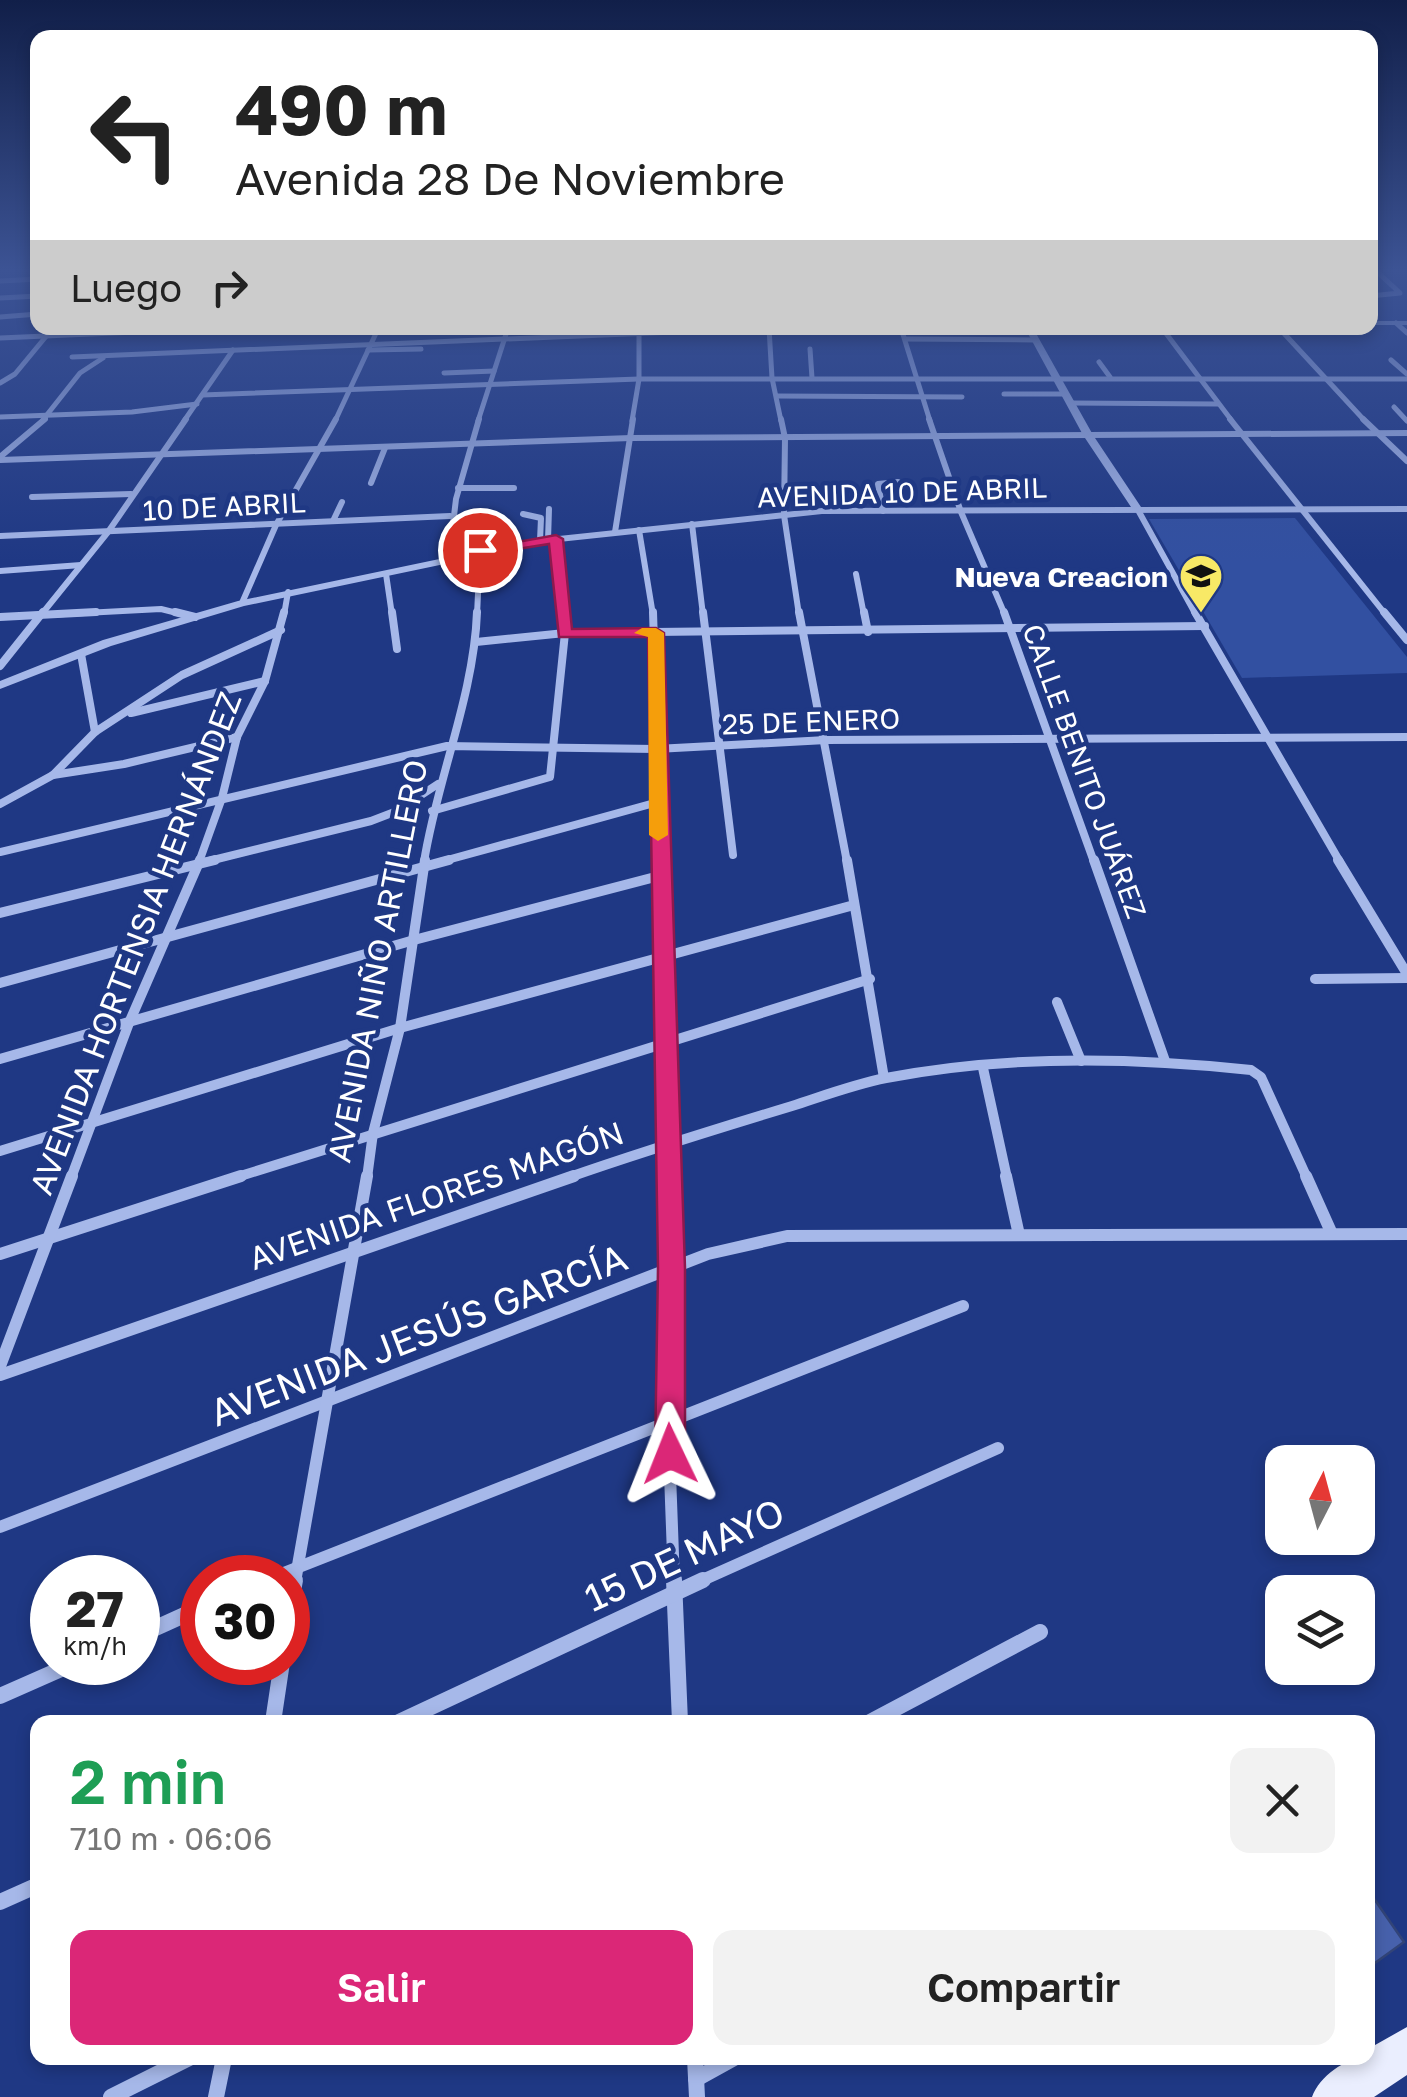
<!DOCTYPE html>
<html lang="es">
<meta charset="utf-8">
<style>
body{margin:0;font-family:"Golos Text",sans-serif;background:#f2f2f2;color:#222;height:100vh;display:flex;flex-direction:column;font-size:38px;white-space:nowrap}
*{box-sizing:border-box;margin:0}
p{font-size:32px;color:#767676}
.icon{flex:none;width:55px;height:55px;fill:none;stroke:currentColor;stroke-width:2;stroke-linecap:round;stroke-linejoin:round}
.map{position:relative;flex:1;overflow:hidden}
.sheet{position:absolute;left:30px;top:1715px;width:1345px;height:350px;display:flex;flex-direction:column;background:#fff;border-radius:20px;box-shadow:0 5px 15px #0003}
.sheet>*{flex:none}
.guide{position:absolute;left:30px;top:30px;width:1348px;height:305px;border-radius:20px;box-shadow:0 5px 15px #0003;background:#fff;color:#222;overflow:hidden}
.needle{width:65px;rotate:6deg}
.fabs{position:absolute;left:1265px;top:1445px;display:grid;gap:20px}
.fabs a{display:grid;place-items:center;width:110px;height:110px;border-radius:20px;background:#fff;box-shadow:0 5px 15px #0003;font-size:50px}
.speed{position:absolute;left:30px;top:1555px;display:flex;gap:20px;font-size:50px;font-weight:700;text-align:center}
.speed>*{display:grid;place-content:center;width:130px;height:130px;border-radius:50%;background:#fff;box-shadow:0 5px 15px #0003;line-height:1}
.speed small{font-size:25px;font-weight:400}
.speed .limit{border:15px solid #d22;background:#fff;color:#111}
.pin{position:absolute;display:grid;place-items:center;width:85px;height:85px;color:#fff;margin:-42px;border:5px solid #fff;border-radius:50%;box-shadow:0 2px 10px #0007}
.me{position:absolute;width:110px;margin:-55px;rotate:358deg;stroke-linejoin:round;filter:drop-shadow(0 0 8px #0008)}
.turn{display:flex;align-items:center;gap:35px;height:210px;padding:0 40px;font-size:45px}
.turn .icon{width:130px;height:130px;stroke-width:2.5}
.turn b{display:block;font-size:70px;line-height:85px}
.then{display:flex;align-items:center;height:95px;padding:0 40px;background:#0003;gap:20px;font-size:38px}
.round{display:grid;place-items:center;flex:none;width:105px;height:105px;border-radius:20px;background:#f2f2f2}
.head{display:flex;align-items:center;justify-content:space-between;height:170px;padding:0 40px}
h1{font-size:60px;font-weight:600;line-height:75px;color:#1e9e55}
.cta{display:flex;gap:20px;margin-top:auto;padding:20px 40px}
.cta a{flex:1;height:115px;border-radius:20px;background:#db2777;color:#fff;font-size:40px;font-weight:600;line-height:115px;text-align:center}
.cta a+a{background:#f2f2f2;color:#222}
.map>svg:first-child{display:block}
.green{fill:#3250a1}
.building{fill:#4761ac;stroke:#324478;stroke-width:2.5}
.lines{fill:none;stroke-linecap:round;stroke-linejoin:round}
.minor-far5{stroke:#a6b8e9;stroke-width:5}
.minor-far4{stroke:#a6b8e9;stroke-width:6}
.minor-far3{stroke:#a6b8e9;stroke-width:8}
.minor-far2{stroke:#a6b8e9;stroke-width:10}
.minor-far1{stroke:#a6b8e9;stroke-width:12}
.minor{stroke:#a6b8e9;stroke-width:16}
.tertiary{fill:#a6b8e9;fill-rule:evenodd}
.primary{fill:#eaeefe;fill-rule:evenodd}
.route{fill:#db2777;stroke:#8e194d;stroke-width:2.5}
.slow{fill:#f59e0b}
.labels{text-anchor:middle;dominant-baseline:central;stroke-width:9;stroke-linejoin:round;paint-order:stroke}
.far-street-label{font-size:28px;fill:#fff;stroke:#1f3884}
.far-poi-label{font-size:28px;font-weight:bold;fill:#fff;stroke:#1f3884;text-anchor:end}
.street-label{font-size:32px;fill:#fff;stroke:#1f3884}
.near-street-label{font-size:38px;fill:#fff;stroke:#1f3884}
</style>
<div class="map">
<svg width="1407" height="2097" viewBox="0 0 1407 2097">
<rect width="100%" height="100%" fill="#1f3884"/>
<path class="green" d="M1295,518L1407,657V673L1242,678L1149,519Z"/>
<path class="building" d="M1368,1890L1404,1942L1368,1968Z"/>
<g class="lines">
<g class="minor-far5">
<path d="M0,281L38,279"/>
<path d="M1370,296L1400,293L1373,268"/>
<path d="M0,298L38,296"/>
<path d="M0,317L38,314"/>
<path d="M1396,323L1407,333"/>
<path d="M769,328L772,378L781,421"/>
<path d="M901,328L930,421"/>
<path d="M1162,328L1232,421"/>
<path d="M1279,328L1365,421"/>
<path d="M0,338L226,328"/>
<path d="M905,339L1035,340"/>
<path d="M810,349L812,378"/>
<path d="M368,350L421,349"/>
<path d="M72,357L770,328"/>
<path d="M1391,360L1407,374"/>
<path d="M1099,362L1110,377"/>
<path d="M444,373L494,371"/>
<path d="M0,383L15,374L53,328"/>
<path d="M1004,394H1065"/>
<path d="M202,395L639,379H1407"/>
<path d="M777,396L962,397"/>
<path d="M1071,403L1218,404"/>
<path d="M1394,407L1407,421"/>
<path d="M0,417L132,412L197,404"/>
<path d="M42,421L80,373L103,358"/>
<path d="M184,421L233,350"/>
<path d="M335,421L378,329"/>
<path d="M478,421L508,328"/>
<path d="M632,421L639,379V328"/>
</g>
<g class="minor-far4">
<path d="M781,419L785,438L784,515L799,615"/>
<path d="M929,419L961,512L1005,615"/>
<path d="M1230,419L1386,615"/>
<path d="M1363,419L1407,461"/>
<path d="M0,457L45,419"/>
<path d="M0,460L631,438L1407,433"/>
<path d="M371,483L385,448"/>
<path d="M458,488H514"/>
<path d="M32,497L131,494"/>
<path d="M1138,510L1196,615"/>
<path d="M883,511L878,484L898,482"/>
<path d="M523,514L541,518L540,541"/>
<path d="M333,521L342,502"/>
<path d="M692,524L703,615"/>
<path d="M639,530L653,615"/>
<path d="M615,532L633,419"/>
<path d="M0,536L450,516"/>
<path d="M556,539L563,615"/>
<path d="M548,540L549,509"/>
<path d="M449,558L456,499L479,419"/>
<path d="M0,571L81,565"/>
<path d="M386,574L392,615"/>
<path d="M856,574L864,615"/>
<path d="M242,603L276,525L336,419"/>
<path d="M41,615L108,532L186,419"/>
<path d="M46,615L161,609L185,615"/>
<path d="M284,615L288,592"/>
<path d="M477,615L480,551"/>
</g>
<g class="minor-far3">
<path d="M175,612L195,617"/>
<path d="M392,612L397,649"/>
<path d="M653,612L661,862"/>
<path d="M703,612L733,855"/>
<path d="M799,612L847,862"/>
<path d="M864,612L868,632"/>
<path d="M1004,612L1094,862"/>
<path d="M1195,612L1340,862"/>
<path d="M1384,612L1407,640"/>
<path d="M0,617L96,612"/>
<path d="M476,642L565,633L1205,626"/>
<path d="M81,654L95,732"/>
<path d="M0,666L43,612"/>
<path d="M131,713L265,681"/>
<path d="M53,775L124,764L237,737"/>
<path d="M0,804L53,775L95,732L182,675L281,630"/>
<path d="M432,811L550,777L565,633L563,612"/>
<path d="M0,852L447,746L656,749L826,740L1407,737"/>
<path d="M199,862L222,798L237,737L265,681L284,612"/>
<path d="M205,862L371,821L397,811L438,784"/>
<path d="M424,862C437,779 474,696 477,612"/>
<path d="M440,862L658,802"/>
</g>
<g class="minor-far2">
<path d="M661,860L669,1178"/>
<path d="M847,860L884,1078"/>
<path d="M1094,860L1165,1061"/>
<path d="M1338,860L1407,974"/>
<path d="M0,913L215,860"/>
<path d="M1315,979L1407,978"/>
<path d="M0,983L449,860"/>
<path d="M1057,1002L1081,1061"/>
<path d="M0,1059L414,940L659,876"/>
<path d="M983,1068L1007,1178"/>
<path d="M0,1151L400,1028L854,905"/>
<path d="M71,1178L129,1023L200,860"/>
<path d="M234,1178L870,979"/>
<path d="M367,1178L373,1133L400,1028L425,860"/>
<path d="M567,1178C641,1152 716,1129 792,1106C823,1096 855,1084 886,1078C1005,1055 1131,1057 1251,1070L1261,1077L1307,1178"/>
</g>
<g class="minor-far1">
<path d="M669,1176L668,1420L674,1582"/>
<path d="M1006,1176L1019,1235"/>
<path d="M1306,1176L1332,1234"/>
<path d="M0,1254L241,1176"/>
<path d="M0,1366L72,1176"/>
<path d="M0,1375L574,1176"/>
<path d="M0,1527L708,1254L787,1236L1407,1234"/>
<path d="M271,1578L963,1306"/>
<path d="M295,1582L367,1176"/>
<path d="M698,1582L998,1448"/>
</g>
<g class="minor">
<path d="M674,1580L680,1722"/>
<path d="M288,1619L295,1580"/>
<path d="M138,1636L202,1607"/>
<path d="M0,1696L77,1662"/>
<path d="M273,1722L282,1662"/>
<path d="M399,1722L703,1580"/>
<path d="M870,1722L1040,1632"/>
<path d="M0,1902L38,1885"/>
<path d="M695,2058L697,2097"/>
<path d="M696,2079L734,2058"/>
<path d="M111,2097L189,2058"/>
<path d="M216,2097L224,2058"/>
</g>
<g class="tertiary">
<rect x="1370" y="321" width="37" height="4"/>
<path d="M1025,328H1033L1093,435L1141,507L1407,506V512L822,514L540,544L244,606L111,646L0,689V681L103,640L238,601L540,538L822,508L1131,507L1083,435Z"/>
</g>
<path class="primary" d="M1407,2027V2075L1374,2097H1312C1320,2076 1344,2058 1368,2058V2049Z"/>
</g>
<linearGradient id="sky" x2="0" y2="1"><stop stop-color="#111f49"/><stop offset="0.48" stop-color="#3c5394"/><stop offset="1" stop-color="#3c5394" stop-opacity="0"/></linearGradient>
<rect width="1407" height="562" fill="url(#sky)"/>
<path class="route" d="M556,535L563,539L572,629L656,628L664,633L685,1268V1454L681,1464L670,1468L659,1464L655,1454L658,1268L648,637H559L549,544L480,555L473,550Z"/>
<path class="slow" d="M642,628H656L664,633L668,835L658,841L649,835L648,637L634,633Z"/>
<defs>
<symbol id="school-pin" viewBox="-11 -11 22 30"><path d="M0 17L-7.5 6A9.5 9.5 0 1 1 7.5 6Z" fill="#f8e966" stroke="#1f3884"/><path d="M0-5L7-2L0 1L-7-2ZM-4 1L0 2.5L4 1V4Q0 6-4 4Z" fill="#111"/></symbol>
</defs>
<g fill-rule="evenodd">
<use href="#school-pin" x="1176" y="551" width="50" height="68"/>
</g>
<g class="labels">
<g class="far-street-label">
<text transform="translate(902 492) rotate(-2)">AVENIDA 10 DE ABRIL</text>
<text transform="translate(224 506) rotate(-3)">10 DE ABRIL</text>
<text transform="translate(811 721) rotate(-2)">25 DE ENERO</text>
<text transform="translate(1085 771) rotate(70)">CALLE BENITO JUÁREZ</text>
</g>
<g class="far-poi-label">
<text x="1168" y="576">Nueva Creacion</text>
</g>
<g class="street-label">
<text transform="translate(135 943) rotate(-69)">AVENIDA HORTENSIA HERNÁNDEZ</text>
<text transform="translate(377 961) rotate(-79)">AVENIDA NIÑO ARTILLERO</text>
<text transform="translate(436 1195) rotate(-19)">AVENIDA FLORES MAGÓN</text>
</g>
<g class="near-street-label">
<text transform="translate(418 1334) rotate(-21)">AVENIDA JESÚS GARCÍA</text>
<text transform="translate(684 1554) rotate(-25)">15 DE MAYO</text>
</g>
</g>
</svg>
<div class="fabs">
<a><svg class="needle" viewBox="-14 -14 28 28"><path d="M0-13l5 13h-10z" fill="#e53935"/><path d="M0 13l5-13h-10z" fill="#767676"/></svg></a>
<a><svg class="icon" aria-label="layers" viewBox="0 0 24 24"><path d="M12 4l9 5-9 5-9-5zM3 14l9 5 9-5"/></svg></a>
</div>
<div class="speed"><div>27<small>km/h</small></div><div class="limit">30</div></div>
<div class="pin" style="left:480px;top:550px;background:#d93025"><svg class="icon" aria-label="arrive" viewBox="0 0 24 24"><path d="M6 21V4h12l-3 4 3 4H6"/></svg></div>
<svg class="me" style="left:670px;top:1454px" viewBox="-20 -20 40 40"><path d="M0-17L14 15 0 8-14 15z" fill="#db2777" stroke="#fff" stroke-width="4"/></svg>
<div class="guide">
<div class="turn"><svg class="icon" aria-label="left" viewBox="0 0 24 24"><path d="M17 20v-9H6M10 6l-5 5 5 5"/></svg><div><b>490 m</b>Avenida 28 De Noviembre</div></div>
<div class="then">Luego<svg class="icon" aria-label="right" viewBox="0 0 24 24"><path d="M7 20v-9h11M14 6l5 5-5 5"/></svg></div>
</div>
<section class="sheet">
<div class="head"><div><h1>2 min</h1><p>710 m · 06:06</p></div><a class="round"><svg class="icon" aria-label="close" viewBox="0 0 24 24"><path d="M6 6l12 12M18 6L6 18"/></svg></a></div>
<div class="cta"><a>Salir</a><a>Compartir</a></div>
</section>
</div>
